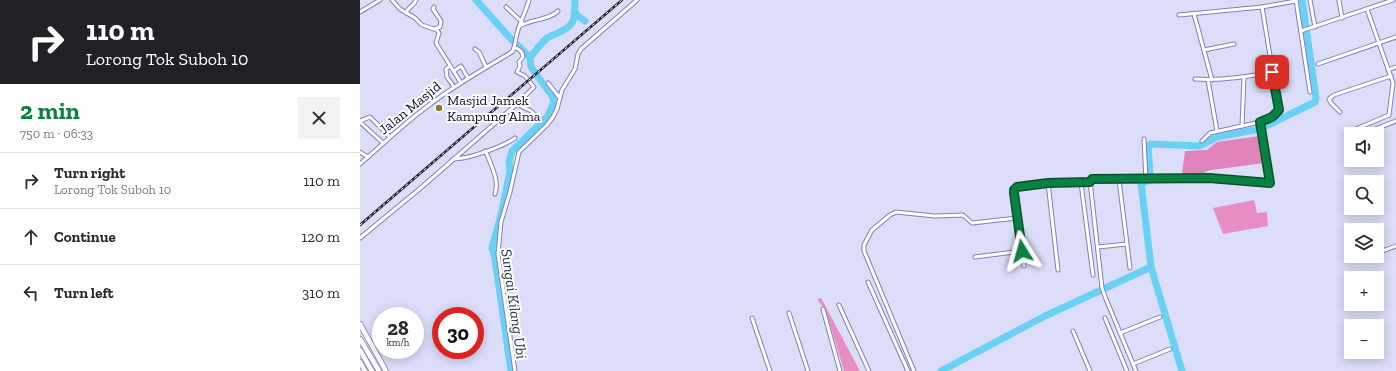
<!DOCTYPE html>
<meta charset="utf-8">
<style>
body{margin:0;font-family:"Zilla Slab",serif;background:#f2f2f3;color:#2b2b33;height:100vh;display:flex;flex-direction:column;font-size:15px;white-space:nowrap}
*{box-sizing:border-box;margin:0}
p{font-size:13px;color:#7c7c81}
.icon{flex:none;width:22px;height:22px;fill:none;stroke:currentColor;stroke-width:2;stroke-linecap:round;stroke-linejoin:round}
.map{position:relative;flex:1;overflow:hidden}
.details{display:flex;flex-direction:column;background:#fff;width:360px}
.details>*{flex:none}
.banner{background:#202124;color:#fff;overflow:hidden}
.tools{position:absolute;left:984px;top:127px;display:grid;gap:8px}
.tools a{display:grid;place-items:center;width:40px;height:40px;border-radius:0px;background:#fff;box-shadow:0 2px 10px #0003;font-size:20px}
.speed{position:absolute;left:12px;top:307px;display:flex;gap:8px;font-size:20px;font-weight:700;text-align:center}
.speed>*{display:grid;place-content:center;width:52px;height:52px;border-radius:50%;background:#fff;box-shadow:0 2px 10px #0003;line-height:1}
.speed small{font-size:10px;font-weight:400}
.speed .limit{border:6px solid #d22;background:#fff;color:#111}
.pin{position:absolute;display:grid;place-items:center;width:34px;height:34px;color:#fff;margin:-17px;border-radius:8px;box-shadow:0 2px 6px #0006}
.me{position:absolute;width:44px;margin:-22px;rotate:352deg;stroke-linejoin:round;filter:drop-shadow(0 0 3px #0008)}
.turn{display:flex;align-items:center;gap:14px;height:84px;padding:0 20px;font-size:18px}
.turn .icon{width:52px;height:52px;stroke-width:2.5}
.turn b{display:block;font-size:28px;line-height:34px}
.round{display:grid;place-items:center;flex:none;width:42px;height:42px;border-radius:0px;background:#f2f2f3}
.head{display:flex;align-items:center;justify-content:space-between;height:68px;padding:0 20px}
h1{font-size:24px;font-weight:800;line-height:30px;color:#0b8043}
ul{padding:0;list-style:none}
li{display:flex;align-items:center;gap:12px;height:56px;padding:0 20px;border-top:1px solid #e1e1e2}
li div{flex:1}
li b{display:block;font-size:15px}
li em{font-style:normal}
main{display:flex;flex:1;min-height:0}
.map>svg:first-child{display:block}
.green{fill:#e88ec5}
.forest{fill:#e183bd}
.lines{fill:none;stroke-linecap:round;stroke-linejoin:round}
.river{stroke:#6ad1f5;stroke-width:7}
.street-casing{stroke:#7f7fbf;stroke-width:5}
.secondary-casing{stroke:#7f7fbf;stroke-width:6}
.street{stroke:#fff;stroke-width:3}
.secondary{stroke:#fff;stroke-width:4.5}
.rail-casing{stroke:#23213a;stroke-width:2.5}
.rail{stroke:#fff;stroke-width:1;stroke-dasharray:3;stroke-linecap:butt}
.route-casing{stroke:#07532c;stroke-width:10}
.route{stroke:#0b8043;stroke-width:7}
.poi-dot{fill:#887e25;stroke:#fff;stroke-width:1.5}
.labels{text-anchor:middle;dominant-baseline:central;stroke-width:4;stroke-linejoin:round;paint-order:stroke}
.poi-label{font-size:14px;fill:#0d0b23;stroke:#fff;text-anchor:start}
.street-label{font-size:14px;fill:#0d0b23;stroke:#fff}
.water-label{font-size:15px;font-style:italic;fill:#193139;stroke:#fff}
</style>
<main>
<section class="details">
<div class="banner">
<div class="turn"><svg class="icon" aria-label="right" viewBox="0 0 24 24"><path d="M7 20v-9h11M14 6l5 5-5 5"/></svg><div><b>110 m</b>Lorong Tok Suboh 10</div></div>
</div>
<div class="head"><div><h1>2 min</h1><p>750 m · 06:33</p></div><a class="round"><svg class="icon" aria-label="close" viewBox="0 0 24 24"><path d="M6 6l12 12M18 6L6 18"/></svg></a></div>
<ul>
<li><svg class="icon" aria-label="right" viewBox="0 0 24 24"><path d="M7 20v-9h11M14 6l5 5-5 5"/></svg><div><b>Turn right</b><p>Lorong Tok Suboh 10</p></div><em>110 m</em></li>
<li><svg class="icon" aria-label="ahead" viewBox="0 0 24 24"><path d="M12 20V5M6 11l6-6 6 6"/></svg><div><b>Continue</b></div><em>120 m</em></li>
<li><svg class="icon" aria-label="left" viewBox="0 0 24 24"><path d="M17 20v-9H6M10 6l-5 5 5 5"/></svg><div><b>Turn left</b></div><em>310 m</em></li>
</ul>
</section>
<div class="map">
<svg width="1036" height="371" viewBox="0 0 1036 371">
<rect width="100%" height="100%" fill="#dbddf9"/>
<g class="green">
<path d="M894,200L897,213L907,212L908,226L863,234L853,208Z"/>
<path d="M461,298L500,371H484L466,311L457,299Z"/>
</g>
<path class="forest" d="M899,136L904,163L851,170L837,175L822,174L825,151L847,150L857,142Z"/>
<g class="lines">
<g class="river">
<path d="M116,0L150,38L170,57"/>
<path d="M215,12L218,16L225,21"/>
<path d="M151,371L135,259L132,248L142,211L150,171L149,162L152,151L188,116L194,102L192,96L171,67L170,57C176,51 180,44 187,38C190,36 195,34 198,33C217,24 214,19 215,0"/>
<path d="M581,371L685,316L791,267"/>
<path d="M822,371L791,267L781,183L788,181L790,175L788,146L791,144L839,146L857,137L900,129L955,102L956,98L942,0"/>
</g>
<defs>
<g id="street">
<path d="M32,0L40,9L55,18L62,25L77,30L79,33L76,43L101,83"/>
<path d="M936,0L950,92"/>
<path d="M950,0L955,27"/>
<path d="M979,0L982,18"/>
<path d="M74,7L73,9L81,21L80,27L75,29"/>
<path d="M146,7L162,22"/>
<path d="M0,12L20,0"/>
<path d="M46,13C48,7 54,6 56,0"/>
<path d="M834,14L852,80"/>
<path d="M819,15L902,7L936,1"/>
<path d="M160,26C171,19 190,20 198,11"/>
<path d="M941,31L1033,0"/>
<path d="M154,48C159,48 163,52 163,57L159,62L160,66L157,72L165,76L174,87L157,104"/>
<path d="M115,49L119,52L126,67"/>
<path d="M844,50L874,44"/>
<path d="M958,64L1036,37"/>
<path d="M90,66L86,69L87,77L94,87"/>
<path d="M1028,70L1036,67"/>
<path d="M94,71L101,66L108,78"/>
<path d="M835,79C861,81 887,77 912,72"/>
<path d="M848,80L857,131"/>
<path d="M188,83L199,97"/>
<path d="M980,112L971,103L969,99L974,95L1031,76"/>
<path d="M0,121L10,117L30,137"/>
<path d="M0,122L23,143"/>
<path d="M882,126L884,78"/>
<path d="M996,129L1029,115L1033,83L1007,9"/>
<path d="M1003,134L1036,121"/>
<path d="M784,139L786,180"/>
<path d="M842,141L850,133L900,122L912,117L919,110L902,7"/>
<path d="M125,151C128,155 136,177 136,181C137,185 136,190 135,194"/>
<path d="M0,152L8,157"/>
<path d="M93,159C109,159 142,147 155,138"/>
<path d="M0,164C20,147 39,128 60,112C89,89 120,71 152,52C156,46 155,38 158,30C161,20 166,11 169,0"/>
<path d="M759,180L770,268"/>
<path d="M688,183L698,270"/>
<path d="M721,183L733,275"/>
<path d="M0,238L63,186L157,104L171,111L180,119"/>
<path d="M989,245L991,252"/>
<path d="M738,247L767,244"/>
<path d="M1017,253L1036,246"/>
<path d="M992,256L993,260L1009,256"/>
<path d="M615,257L662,251"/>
<path d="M664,266L654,193L655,188L688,183L730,182"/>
<path d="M508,282L548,371"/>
<path d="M479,305L509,371"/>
<path d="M463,309L480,371"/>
<path d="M429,313L448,371"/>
<path d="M392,318L410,371"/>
<path d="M745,318L767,371"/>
<path d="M713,331L730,371"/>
<path d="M760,333L800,317"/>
<path d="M773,364L810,349"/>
<path d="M155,371L138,254L141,222L150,192L159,152L187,125L193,117L197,109L202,90L215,69L218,54L221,49L277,0"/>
<path d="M554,371L504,251V245L512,230L530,215L536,212L575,216L603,215L612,223L657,218"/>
<path d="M776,371L746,299L742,288L730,181L732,179L849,178L910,183L900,122"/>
</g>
<g id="secondary">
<path d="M0,324L26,371"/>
<path d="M0,339L19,371"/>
<path d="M0,350L12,371"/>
<path d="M0,362L5,371"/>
</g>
</defs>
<use href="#street" class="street-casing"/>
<use href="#secondary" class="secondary-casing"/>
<use href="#street" class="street"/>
<use href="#secondary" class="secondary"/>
<defs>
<path id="rail" d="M0,225L262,0"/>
</defs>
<use href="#rail" class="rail-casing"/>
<use href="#rail" class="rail"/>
</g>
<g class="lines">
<defs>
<path id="route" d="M662,251L654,193V190L657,187L688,183L730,182L732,179L849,178L910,183L900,122L912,117L919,110L912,72"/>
</defs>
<use href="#route" class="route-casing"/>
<use href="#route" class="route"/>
</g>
<circle class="poi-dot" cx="79" cy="108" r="4"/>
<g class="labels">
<g class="poi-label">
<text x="87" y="100">Masjid Jamek<tspan x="87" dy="16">Kampung Alma</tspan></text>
</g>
<g class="street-label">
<text transform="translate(50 108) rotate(-39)">Jalan Masjid</text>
</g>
<g class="water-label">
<text transform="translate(154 304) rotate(82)">Sungai Kilang Ubi</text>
</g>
</g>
</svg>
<div class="tools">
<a><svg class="icon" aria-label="sound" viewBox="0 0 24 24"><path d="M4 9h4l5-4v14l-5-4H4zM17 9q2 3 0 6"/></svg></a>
<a><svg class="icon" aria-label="search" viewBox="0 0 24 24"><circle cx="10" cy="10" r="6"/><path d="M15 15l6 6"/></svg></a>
<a><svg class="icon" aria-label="layers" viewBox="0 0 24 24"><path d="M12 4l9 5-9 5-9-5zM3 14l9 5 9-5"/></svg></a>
<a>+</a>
<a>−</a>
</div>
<div class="speed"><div>28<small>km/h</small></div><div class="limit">30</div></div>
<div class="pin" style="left:912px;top:72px;background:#d93025"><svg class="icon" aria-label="arrive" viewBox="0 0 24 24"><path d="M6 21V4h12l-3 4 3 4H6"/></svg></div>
<svg class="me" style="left:662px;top:251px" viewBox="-20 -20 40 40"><path d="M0-17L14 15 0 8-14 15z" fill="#0b8043" stroke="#fff" stroke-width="4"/></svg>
</div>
</main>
